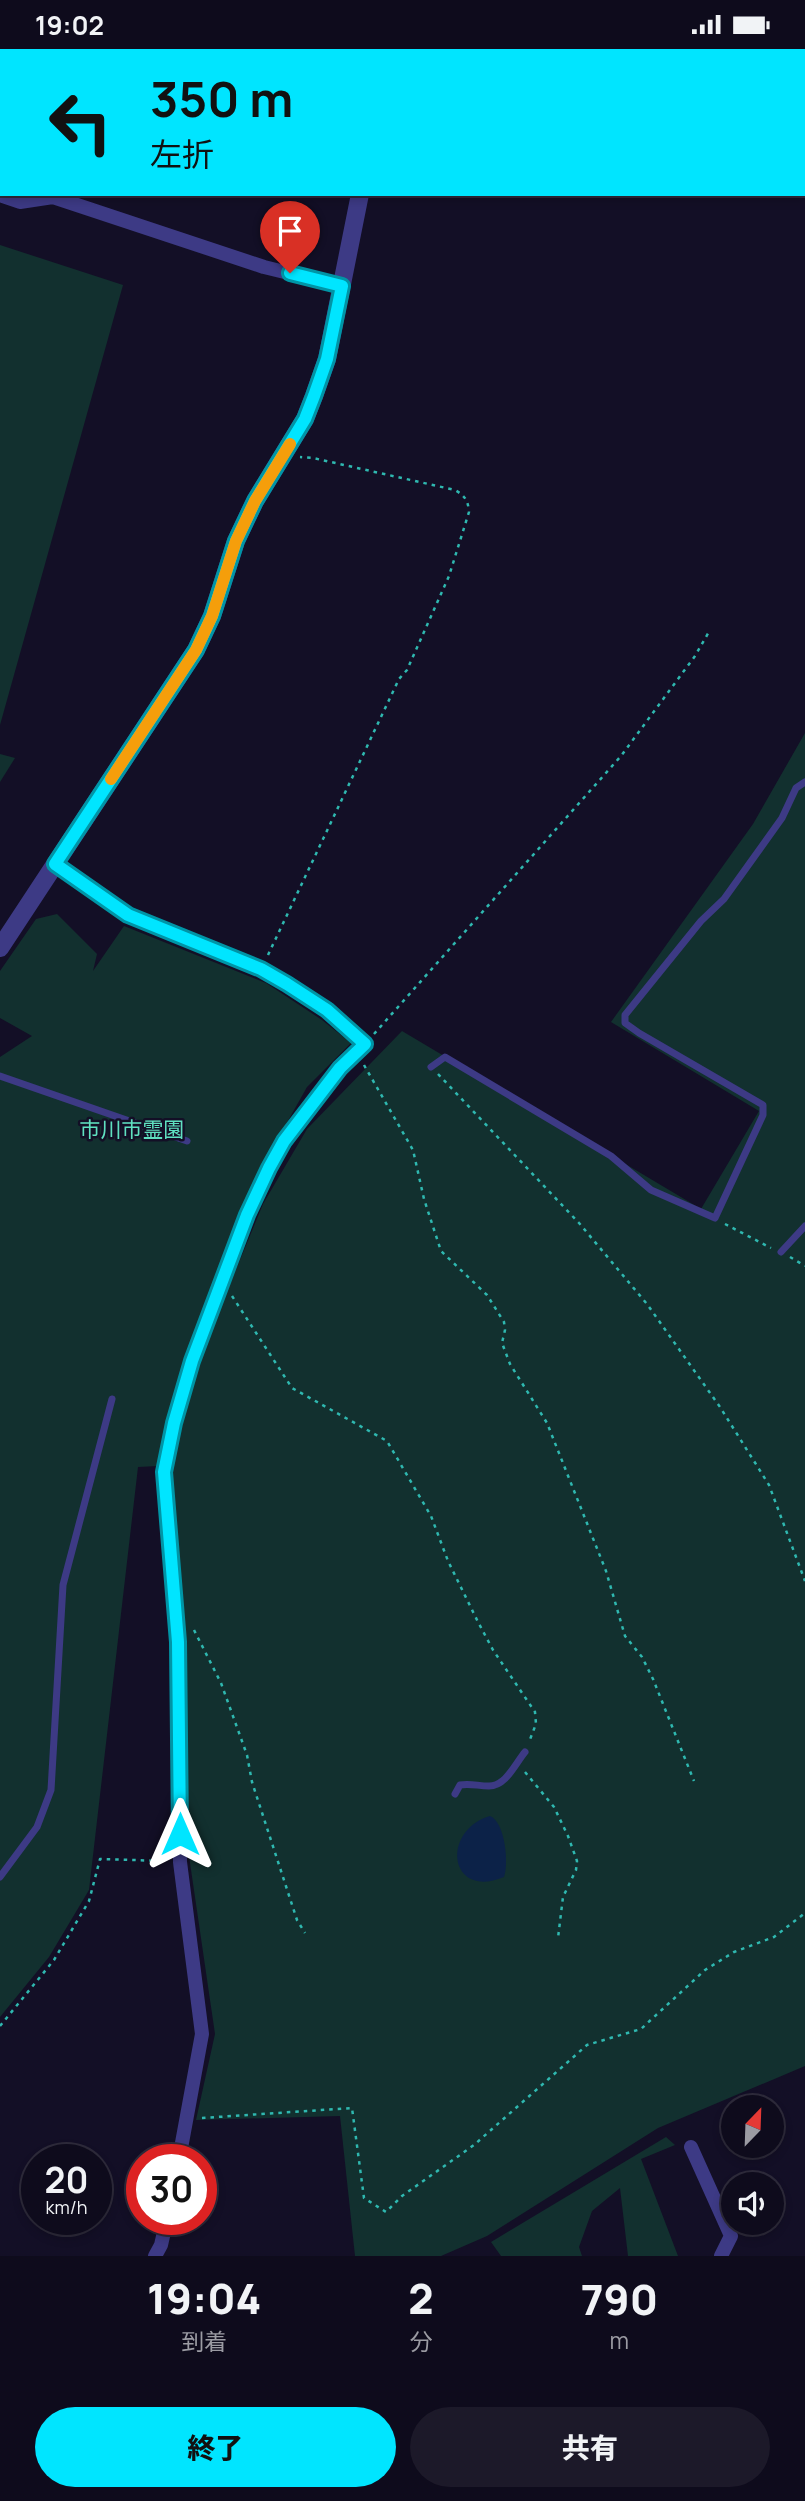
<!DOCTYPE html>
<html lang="ja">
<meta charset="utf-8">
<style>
body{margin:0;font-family:Manrope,"Noto Sans JP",sans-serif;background:#1c1929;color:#f1f3f6;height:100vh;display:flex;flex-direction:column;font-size:26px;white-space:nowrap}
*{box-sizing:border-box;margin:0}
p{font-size:23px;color:#9b9ba3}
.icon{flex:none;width:38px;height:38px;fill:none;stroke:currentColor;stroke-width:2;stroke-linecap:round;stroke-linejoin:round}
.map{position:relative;height:2207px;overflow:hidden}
.panel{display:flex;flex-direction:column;background:#0e0b1c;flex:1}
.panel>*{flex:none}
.hud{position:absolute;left:0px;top:0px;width:805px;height:147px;box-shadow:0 4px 10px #0003,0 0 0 2px #2e2b3b;background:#00e5ff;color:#111;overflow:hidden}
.needle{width:46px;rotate:23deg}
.fabs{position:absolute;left:721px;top:2046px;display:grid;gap:14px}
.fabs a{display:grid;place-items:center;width:63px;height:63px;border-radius:50%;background:#0e0b1c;box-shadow:0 4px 10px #0003,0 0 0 2px #2e2b3b;font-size:35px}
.speed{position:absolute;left:21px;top:2095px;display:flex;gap:14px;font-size:35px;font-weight:700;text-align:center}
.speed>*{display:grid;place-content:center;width:91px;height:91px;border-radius:50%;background:#0e0b1c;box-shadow:0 4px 10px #0003,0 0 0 2px #2e2b3b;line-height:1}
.speed small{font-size:18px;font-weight:400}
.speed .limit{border:10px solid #d22;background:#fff;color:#111}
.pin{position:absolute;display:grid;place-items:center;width:60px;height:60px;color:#fff;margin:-72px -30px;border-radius:50% 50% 50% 0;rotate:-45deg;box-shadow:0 0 7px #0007}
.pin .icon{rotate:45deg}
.me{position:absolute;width:77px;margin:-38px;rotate:0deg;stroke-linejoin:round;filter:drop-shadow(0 0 5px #0008)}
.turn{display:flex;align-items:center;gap:24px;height:147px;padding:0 35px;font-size:32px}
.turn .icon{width:91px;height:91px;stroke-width:2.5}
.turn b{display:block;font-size:49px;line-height:60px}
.eta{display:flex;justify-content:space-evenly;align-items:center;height:119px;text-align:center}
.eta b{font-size:42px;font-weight:800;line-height:49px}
.cta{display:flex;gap:14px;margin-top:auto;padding:14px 35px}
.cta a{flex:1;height:80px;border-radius:42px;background:#00e5ff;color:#111;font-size:28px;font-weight:800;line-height:80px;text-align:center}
.cta a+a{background:#1c1929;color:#f1f3f6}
.status{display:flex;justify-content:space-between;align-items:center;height:49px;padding:0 35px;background:#0e0b1c;direction:ltr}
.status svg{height:19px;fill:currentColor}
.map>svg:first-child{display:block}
.green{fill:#12302f}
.water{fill:#0c2248}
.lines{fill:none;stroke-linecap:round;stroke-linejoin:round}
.path{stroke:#2fb8b0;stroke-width:2.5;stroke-dasharray:3.5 5;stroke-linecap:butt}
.service{stroke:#3d3a85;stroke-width:7}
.minor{stroke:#3d3a85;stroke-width:14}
.tertiary{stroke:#3d3a85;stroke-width:18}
.route-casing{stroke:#0095a6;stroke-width:18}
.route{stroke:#00e5ff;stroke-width:12}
.slow{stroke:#f59e0b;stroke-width:12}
.labels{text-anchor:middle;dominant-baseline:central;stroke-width:5;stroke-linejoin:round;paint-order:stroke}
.park-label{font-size:21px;fill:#5fe0c0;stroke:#130f26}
</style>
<div class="status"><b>19:02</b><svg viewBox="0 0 49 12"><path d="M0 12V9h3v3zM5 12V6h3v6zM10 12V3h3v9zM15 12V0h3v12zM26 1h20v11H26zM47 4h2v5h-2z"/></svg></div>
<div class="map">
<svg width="805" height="2207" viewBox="0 0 805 2207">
<rect width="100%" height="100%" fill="#130f26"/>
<g class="green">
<path d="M0,196L123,236L0,676Z"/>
<path d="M805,684V2017L658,2079L487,2187L441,2207H355L340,2067L196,2071L215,1985L189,1807L182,1593L170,1424L188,1349L214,1274L263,1155L307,1080L402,982L701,1160L759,1062L611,973L753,775Z"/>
<path d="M0,705L15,709L0,733Z"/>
<path d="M57,865L97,905L93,922L124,877L266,934L322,971L351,994L307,1038L258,1125L192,1297L158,1417L138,1418L89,1841L49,1908L0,1968V1008L32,987L0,969V922L36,870Z"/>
<path d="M666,2088L675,2096L641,2110L678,2207H628L620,2139L592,2162L579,2198L582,2207H501L491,2193Z"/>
</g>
<path class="water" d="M490,1767C505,1773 509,1814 504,1828C449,1851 440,1782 490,1767Z"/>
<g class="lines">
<g class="path">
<path d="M268,906L399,630L407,621L449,527L469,463C468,451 465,447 455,441L313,409L300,408"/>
<path d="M374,985L621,707L695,607L710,581"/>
<path d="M364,1016L413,1101L424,1150L441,1202L487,1246L504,1273L505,1281L502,1294L510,1315L547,1374L606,1522L625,1587L642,1608L653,1630L694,1732"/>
<path d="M438,1025L579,1174L647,1255L720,1358L769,1436L805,1532"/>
<path d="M725,1175L771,1199"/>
<path d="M790,1208L805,1217"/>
<path d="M232,1247L292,1339L387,1392L431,1467L448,1512L478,1573L493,1601L535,1663L536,1675L529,1693"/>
<path d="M194,1581L221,1634L247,1706L252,1733L297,1871L305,1884"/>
<path d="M525,1723L554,1758L568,1787L577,1812L576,1821L563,1848L558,1889"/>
<path d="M0,1977L54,1911L89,1852L100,1810L164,1812"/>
<path d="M202,2069L352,2059L364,2149L386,2163L402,2147L474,2096L587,1996L641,1980L705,1921L734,1903L774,1888L805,1864"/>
</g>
<g class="service">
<path d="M431,1018L445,1008L611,1107L651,1141L715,1169L763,1066V1056L639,984L625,974V966L701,872L724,850L782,769L796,739L805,733"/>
<path d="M0,1027L187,1092"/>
<path d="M781,1203L805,1177"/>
<path d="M455,1745L460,1736C470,1734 478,1737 489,1737C506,1737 515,1715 525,1703"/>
<path d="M0,1828L37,1778L51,1741L63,1536L112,1350"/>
</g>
<g class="minor">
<path d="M0,146L20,153L53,148L264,218L342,237"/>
<path d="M55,815L128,866L261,920L287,935L327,961L365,995L340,1019L284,1092L269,1119L247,1166L192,1313L174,1374L164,1423L179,1593L180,1813L202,1985L179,2110"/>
<path d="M691,2098L731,2187L721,2207"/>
<path d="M155,2207L161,2196L167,2170"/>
</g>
<g class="tertiary">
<path d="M388,2L389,0"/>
<path d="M0,899L196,601L212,567L236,492L255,452L305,370L314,347L327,310L360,145"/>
</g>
</g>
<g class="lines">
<defs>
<path id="route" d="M180,1785L178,1593L164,1423L174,1374L192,1312L247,1166L269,1119L284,1092L340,1019L365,995L327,961L287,935L261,920L128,866L55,815L196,601L212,567L236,492L255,452L305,370L314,347L327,310L342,237L290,224"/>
</defs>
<use href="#route" class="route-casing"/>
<use href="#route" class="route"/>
<path class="slow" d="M111,730L196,601L212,567L236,492L255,452L290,395"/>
</g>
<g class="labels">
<g class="park-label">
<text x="132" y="1080">市川市霊園</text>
</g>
</g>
</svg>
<div class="fabs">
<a><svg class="needle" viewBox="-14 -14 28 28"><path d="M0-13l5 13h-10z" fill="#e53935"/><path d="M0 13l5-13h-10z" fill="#9b9ba3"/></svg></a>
<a><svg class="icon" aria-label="sound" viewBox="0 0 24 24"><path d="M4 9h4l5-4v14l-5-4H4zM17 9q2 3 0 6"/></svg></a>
</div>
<div class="speed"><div>20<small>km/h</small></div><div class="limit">30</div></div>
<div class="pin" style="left:290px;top:224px;background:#d93025"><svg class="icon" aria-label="arrive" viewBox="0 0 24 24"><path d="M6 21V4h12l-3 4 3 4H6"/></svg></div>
<svg class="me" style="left:180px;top:1785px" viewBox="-20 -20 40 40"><path d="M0-17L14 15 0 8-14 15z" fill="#00e5ff" stroke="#fff" stroke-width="4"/></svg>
<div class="hud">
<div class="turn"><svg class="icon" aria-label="left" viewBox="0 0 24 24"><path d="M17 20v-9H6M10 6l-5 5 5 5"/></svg><div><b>350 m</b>左折</div></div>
</div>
</div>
<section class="panel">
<div class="eta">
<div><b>19:04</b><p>到着</p></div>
<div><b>2</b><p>分</p></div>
<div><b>790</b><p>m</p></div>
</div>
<div class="cta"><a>終了</a><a>共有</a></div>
</section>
